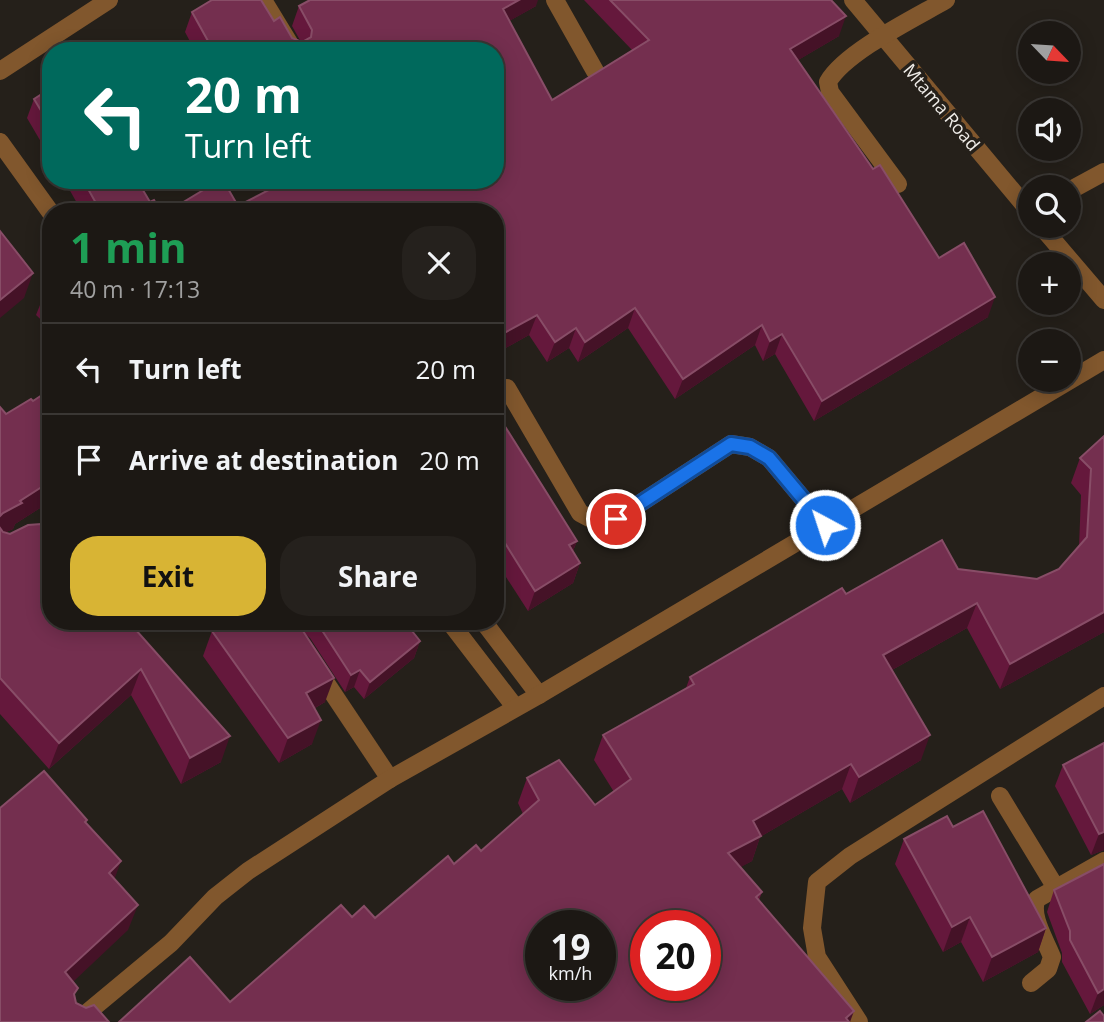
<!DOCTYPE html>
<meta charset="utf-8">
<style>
body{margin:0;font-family:"Open Sans",sans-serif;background:#25211d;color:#f1f3f6;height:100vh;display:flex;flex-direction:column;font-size:26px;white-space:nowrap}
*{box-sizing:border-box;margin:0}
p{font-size:23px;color:#a0a0a0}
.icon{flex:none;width:38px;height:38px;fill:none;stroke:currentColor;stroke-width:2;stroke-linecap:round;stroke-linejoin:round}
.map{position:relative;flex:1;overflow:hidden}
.side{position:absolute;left:42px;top:203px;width:462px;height:427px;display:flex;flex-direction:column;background:#1c1814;border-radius:28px;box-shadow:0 4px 18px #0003,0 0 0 2px #3a3734}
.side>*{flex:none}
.top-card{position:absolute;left:42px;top:42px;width:462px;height:147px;border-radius:28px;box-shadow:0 4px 18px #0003,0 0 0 2px #3a3734;background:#00695c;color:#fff;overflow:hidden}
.needle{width:46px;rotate:115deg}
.fabs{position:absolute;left:1018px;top:21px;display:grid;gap:14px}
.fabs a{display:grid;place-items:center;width:63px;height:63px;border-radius:50%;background:#1c1814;box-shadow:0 4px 18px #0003,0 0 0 2px #3a3734;font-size:35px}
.speed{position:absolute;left:525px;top:910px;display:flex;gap:14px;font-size:35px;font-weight:700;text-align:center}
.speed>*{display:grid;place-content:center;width:91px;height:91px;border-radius:50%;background:#1c1814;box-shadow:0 4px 18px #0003,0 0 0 2px #3a3734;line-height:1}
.speed small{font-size:18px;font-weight:400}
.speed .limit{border:10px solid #d22;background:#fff;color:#111}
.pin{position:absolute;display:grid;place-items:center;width:60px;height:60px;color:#fff;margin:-30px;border:4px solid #fff;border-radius:50%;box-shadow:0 2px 7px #0007}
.me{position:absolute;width:77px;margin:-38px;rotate:320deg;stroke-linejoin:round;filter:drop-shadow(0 0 5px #0008)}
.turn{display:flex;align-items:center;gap:24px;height:147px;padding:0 28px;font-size:32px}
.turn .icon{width:91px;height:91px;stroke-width:2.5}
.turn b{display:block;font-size:49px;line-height:60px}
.round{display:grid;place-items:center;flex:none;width:74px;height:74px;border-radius:28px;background:#25211d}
.summary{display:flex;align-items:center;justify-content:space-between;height:119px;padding:0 28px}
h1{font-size:42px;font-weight:700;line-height:52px;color:#1e9e55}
.cta{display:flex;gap:14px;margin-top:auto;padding:14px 28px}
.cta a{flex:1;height:80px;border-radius:28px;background:#d8b434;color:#111;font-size:28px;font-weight:700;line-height:80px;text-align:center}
.cta a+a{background:#25211d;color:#f1f3f6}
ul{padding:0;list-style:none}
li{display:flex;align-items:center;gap:21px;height:91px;padding:0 28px;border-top:2px solid #3a3734}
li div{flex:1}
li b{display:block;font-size:26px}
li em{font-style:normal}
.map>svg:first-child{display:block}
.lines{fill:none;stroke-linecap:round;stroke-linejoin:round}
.minor{stroke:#81572d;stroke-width:18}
.wall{fill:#65183c}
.shaded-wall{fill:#451227}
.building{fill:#742f4f;stroke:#884d67;stroke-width:2;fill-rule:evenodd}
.route-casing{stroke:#114b97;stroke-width:18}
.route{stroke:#1a73e8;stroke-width:12}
.labels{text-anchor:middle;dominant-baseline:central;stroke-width:7;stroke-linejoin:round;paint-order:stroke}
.street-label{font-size:18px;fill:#f0ede9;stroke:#25201a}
</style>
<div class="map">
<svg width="1104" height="1022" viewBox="0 0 1104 1022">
<rect width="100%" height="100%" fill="#25201a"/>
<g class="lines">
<g class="minor">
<path d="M263,0L294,51"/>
<path d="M555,0L595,71"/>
<path d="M853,0L1031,213"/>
<path d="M0,71L109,0"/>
<path d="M0,142L51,213"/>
<path d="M898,184L830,92L828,82C845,52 915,18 946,0"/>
<path d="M1069,191L1104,172"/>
<path d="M1041,226L1104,300"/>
<path d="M507,388L580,513L597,522L616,519L731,444L750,447L769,458L825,525"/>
<path d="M449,621L515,707"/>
<path d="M483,621L539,695"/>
<path d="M318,671L390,779"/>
<path d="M1000,796L1056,888"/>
<path d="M1031,983L1048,969L1052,957C1046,941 1029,915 1037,899L1104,861"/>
<path d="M76,1022L171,943L215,897L248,871L390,779L539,695L1104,360"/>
<path d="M859,1022L817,957L812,928L817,882L850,856L1104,696"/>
</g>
</g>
<g class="wall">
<path d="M584,0H831L839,36L798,60L873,169L939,258L988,317L814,421L775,354L763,361L755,345L675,399L628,328L578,362L569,348L547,362L529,335L495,354V212H167L238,206L386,181V180H495V51H195L185,32L192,12L274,21L292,38L301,42L292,26L299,6H536L509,21L552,100L632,50Z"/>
<path d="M51,88V159L27,118L34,99Z"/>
<path d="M64,180H137L150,202L161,212H82Z"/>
<path d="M51,288V329L36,315L44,295Z"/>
<path d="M51,389V501L15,524L13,529L6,532L128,621L221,762L181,784L131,695L49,769L0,714V407L6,414L33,401Z"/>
<path d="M495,435L577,541L573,551L580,563L573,583L528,611L497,563L495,564Z"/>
<path d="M1104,436V632L1000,689L967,628L892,670L921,760L850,803L842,789L760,837L752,861L740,867L762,892L759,900L230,1002L352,917L375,918L454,864L481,851L523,814L518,803L527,778L595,805L614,792L594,760L603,735L686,688L690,677L846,594L958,569L1037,579L1059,569L1079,547L1081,495L1071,483L1080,458Z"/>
<path d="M229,621H407L405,623L420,641L414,658L364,699L354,687L345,692L310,638L303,632L325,702L315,708L312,744L279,763L203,656L212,631Z"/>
<path d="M1104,743V850L1091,855L1055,786L1063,765Z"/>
<path d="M953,827L1046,928L1038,952L983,982L961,942L943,952L895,864L904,839Z"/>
<path d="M1054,890L1104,1005L1090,1014L1062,962V953L1047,912Z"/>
</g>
<g class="shaded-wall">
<path d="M519,0H538L536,6L495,29L503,9Z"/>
<path d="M846,16L839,36L783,69L790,49Z"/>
<path d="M33,273L24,298L0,318V300Z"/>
<path d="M995,297L988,317L814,421L822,401Z"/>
<path d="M635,308L628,328L578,362L585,342Z"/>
<path d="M537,315L529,335L495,354V338Z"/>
<path d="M762,325L755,345L675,399L683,379Z"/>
<path d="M576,328L569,348L547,362L555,342Z"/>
<path d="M782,334L775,354L763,361L770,341Z"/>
<path d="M51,481V501L15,524L13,529L0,535V516L20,501Z"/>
<path d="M577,541L569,560V545Z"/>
<path d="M505,543L497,563L495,564V549Z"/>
<path d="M580,563L573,583L528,611L535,591Z"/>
<path d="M977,603L967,628L874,680L883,655Z"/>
<path d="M1104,612V632L1000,689L1010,664Z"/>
<path d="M420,641L414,658L364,699L370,682Z"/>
<path d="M141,669L131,695L49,769L59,743Z"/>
<path d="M360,670L354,687L345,692L351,675Z"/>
<path d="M334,678L325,702L297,718L306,693Z"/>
<path d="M321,720L312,744L279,763L288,738Z"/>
<path d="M930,735L921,760L850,803L859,777Z"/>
<path d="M230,736L221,762L181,784L190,758Z"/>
<path d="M851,764L842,789L760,837L752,861L719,879L728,853L753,821Z"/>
<path d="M1104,832V850L1091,855L1099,834Z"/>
<path d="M121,861L112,886L109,873Z"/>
<path d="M138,905L128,930L56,998L65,972Z"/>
<path d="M970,917L961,942L943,952L952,927Z"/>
<path d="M1046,928L1038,952L983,982L992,957Z"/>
<path d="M1104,989V1005L1090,1014L1098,993Z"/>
<path d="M854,1011L850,1022L846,1018Z"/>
</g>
<g class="building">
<path d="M212,0H261L274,21L280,17L292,38L302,42L311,37L312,30L299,6L310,0H519L503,9L552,100L649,40L610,0H831L846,16L790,49L873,169L880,165L939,258L964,243L995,297L822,401L782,334L770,341L762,325L683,379L635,308L585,342L576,328L555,342L537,315L495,338V212H359L356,207L347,212H167L220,180H223L238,206L288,180H384L386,181L390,180H495V51H219L217,47L213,50L192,12Z"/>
<path d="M51,88V127L34,99Z"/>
<path d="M83,180H137L150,202L154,200L161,212H101Z"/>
<path d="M0,231L33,273L0,300Z"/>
<path d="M51,288V302L44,295Z"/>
<path d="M51,389V481L20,501L22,503L3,513L0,516V407L6,414L31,399L33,401Z"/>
<path d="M506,428L577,541L569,545L580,563L535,591L505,543L495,549V435Z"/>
<path d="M1104,436V612L1010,664L977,603L883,655L930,735L859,777L851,764L753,821L761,836L728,853L762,892L756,897L854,1011L846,1018L849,1022H119L190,957L230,1002L341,905L352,917L364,906L375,918L448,856L454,864L476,845L481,851L539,800L527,778L559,760L595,805L631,779L603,735L694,684L690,677L842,588L846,594L942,540L958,569L1037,579L1059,569L1087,537L1091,469L1080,458ZM541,926H600V985H541ZM646,926H705V985H646Z"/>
<path d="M41,524L51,535V621H128L230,736L190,758L141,669L59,743L0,678V528L3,532L10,534L28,525Z"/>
<path d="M229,621H295L301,628L334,678L306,693L321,720L288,738L212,631Z"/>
<path d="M316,621H404L420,641L370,682L360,670L351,675Z"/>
<path d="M1104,743V832L1099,834L1063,765Z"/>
<path d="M44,771L87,820L85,822L121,861L109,873L138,905L65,972L78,988L74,994L76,1003L86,1008L94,1005L109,1022H0V808Z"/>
<path d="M983,811L1046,928L992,957L970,917L952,927L904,839L947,816L953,827Z"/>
<path d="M1104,864V989L1098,993L1070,940V931L1054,890Z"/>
<path d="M1100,1011L1104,1016V1022H1086Z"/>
</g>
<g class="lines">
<defs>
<path id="route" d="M616,519L731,444L750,447L769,458L825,525"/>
</defs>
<use href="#route" class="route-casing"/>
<use href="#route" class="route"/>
</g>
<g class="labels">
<g class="street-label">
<text transform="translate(942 107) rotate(50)">Mtama Road</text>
</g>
</g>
</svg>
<div class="fabs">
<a><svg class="needle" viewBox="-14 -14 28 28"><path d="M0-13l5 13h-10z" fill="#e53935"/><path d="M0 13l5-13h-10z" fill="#a0a0a0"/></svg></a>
<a><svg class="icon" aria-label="sound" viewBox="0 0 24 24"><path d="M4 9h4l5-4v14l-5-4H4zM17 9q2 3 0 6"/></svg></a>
<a><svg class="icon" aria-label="search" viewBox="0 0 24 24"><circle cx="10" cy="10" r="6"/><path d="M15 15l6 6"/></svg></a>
<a>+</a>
<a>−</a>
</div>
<div class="speed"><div>19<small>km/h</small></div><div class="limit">20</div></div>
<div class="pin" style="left:616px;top:519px;background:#d93025"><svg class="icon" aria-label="arrive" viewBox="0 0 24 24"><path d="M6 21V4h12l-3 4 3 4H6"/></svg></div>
<svg class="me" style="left:825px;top:525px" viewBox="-20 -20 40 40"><circle r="17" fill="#1a73e8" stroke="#fff" stroke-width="3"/><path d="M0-11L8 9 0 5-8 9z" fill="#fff"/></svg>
<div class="top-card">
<div class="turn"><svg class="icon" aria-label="left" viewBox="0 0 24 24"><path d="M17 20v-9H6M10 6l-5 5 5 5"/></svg><div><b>20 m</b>Turn left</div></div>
</div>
<section class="side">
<div class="summary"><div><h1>1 min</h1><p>40 m · 17:13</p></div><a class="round"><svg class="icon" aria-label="close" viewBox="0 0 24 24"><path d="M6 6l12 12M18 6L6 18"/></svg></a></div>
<ul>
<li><svg class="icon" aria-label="left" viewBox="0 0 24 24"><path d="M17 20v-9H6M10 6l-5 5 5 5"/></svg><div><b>Turn left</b></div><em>20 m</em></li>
<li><svg class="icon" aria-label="arrive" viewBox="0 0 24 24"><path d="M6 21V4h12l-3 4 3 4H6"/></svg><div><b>Arrive at destination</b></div><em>20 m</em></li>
</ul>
<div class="cta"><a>Exit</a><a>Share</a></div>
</section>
</div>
